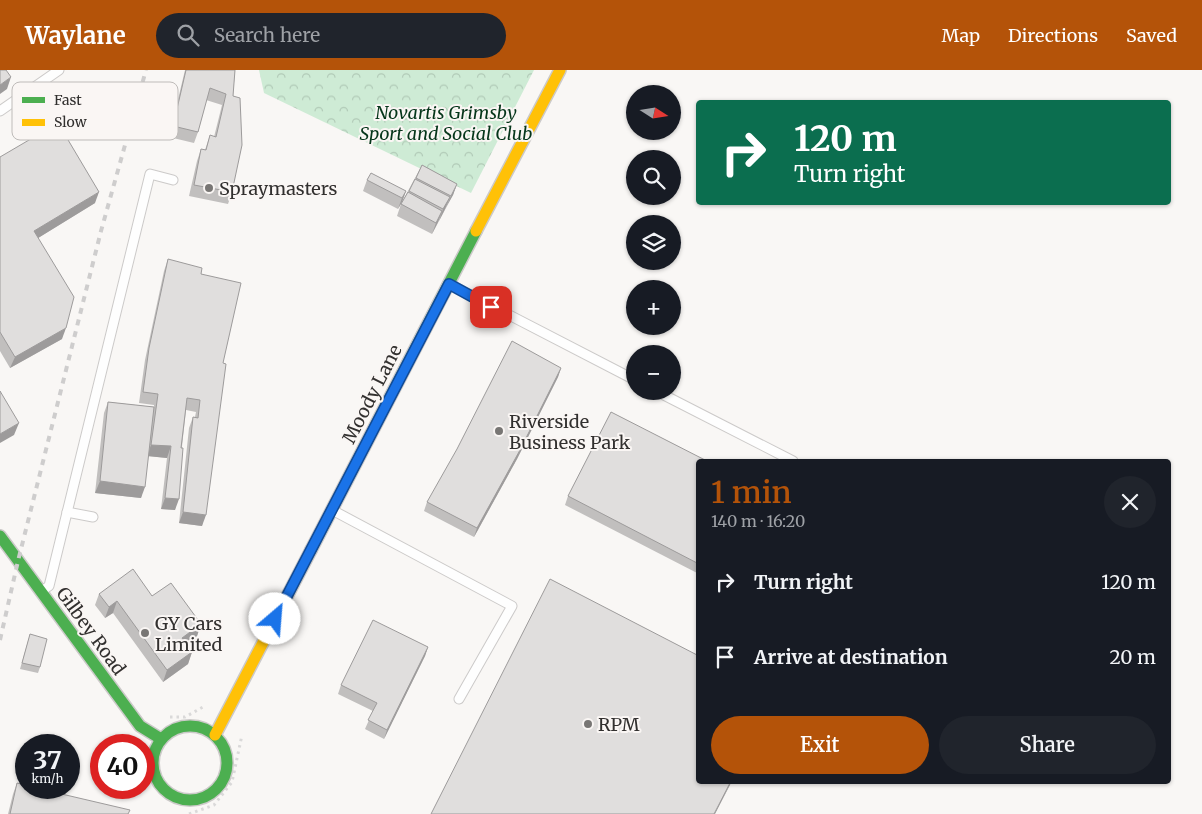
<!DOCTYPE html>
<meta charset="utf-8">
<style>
body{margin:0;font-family:Merriweather,serif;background:#20242c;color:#f1f3f6;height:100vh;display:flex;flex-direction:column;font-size:19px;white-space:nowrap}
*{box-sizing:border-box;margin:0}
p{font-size:16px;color:#9ea1a6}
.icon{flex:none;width:28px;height:28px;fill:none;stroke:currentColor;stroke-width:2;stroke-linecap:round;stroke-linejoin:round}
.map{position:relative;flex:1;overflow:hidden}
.panel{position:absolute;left:696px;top:389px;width:475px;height:325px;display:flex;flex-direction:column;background:#171b24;border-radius:5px;box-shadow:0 1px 4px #0004}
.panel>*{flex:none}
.top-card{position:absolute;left:696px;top:30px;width:475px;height:105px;border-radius:5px;box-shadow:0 1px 4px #0004;background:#0b6e4f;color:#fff;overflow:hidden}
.needle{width:32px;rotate:102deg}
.fabs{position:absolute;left:626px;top:15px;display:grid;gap:10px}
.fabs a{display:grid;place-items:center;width:55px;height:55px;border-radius:50%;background:#171b24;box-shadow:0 1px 4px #0004;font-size:25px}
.speed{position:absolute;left:15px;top:664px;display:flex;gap:10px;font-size:25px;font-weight:700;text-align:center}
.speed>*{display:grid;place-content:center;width:65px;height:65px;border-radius:50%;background:#171b24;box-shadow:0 1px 4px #0004;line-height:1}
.speed small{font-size:12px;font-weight:400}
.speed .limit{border:8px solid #d22;background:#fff;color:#111}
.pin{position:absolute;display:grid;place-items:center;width:42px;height:42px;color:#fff;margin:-21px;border-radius:10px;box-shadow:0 2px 8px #0006}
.me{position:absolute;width:55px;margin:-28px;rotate:27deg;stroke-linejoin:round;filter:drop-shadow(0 0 4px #0008)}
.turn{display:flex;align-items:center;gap:18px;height:105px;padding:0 15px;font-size:22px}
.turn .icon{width:65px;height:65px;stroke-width:2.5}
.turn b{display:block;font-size:35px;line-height:42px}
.round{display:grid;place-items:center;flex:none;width:52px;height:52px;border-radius:26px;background:#20242c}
.headline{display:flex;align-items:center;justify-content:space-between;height:85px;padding:0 15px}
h1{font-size:30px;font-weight:600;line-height:38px;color:#b45309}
.cta{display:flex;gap:10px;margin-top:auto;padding:10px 15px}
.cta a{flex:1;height:58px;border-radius:30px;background:#b45309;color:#fff;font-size:20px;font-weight:600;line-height:58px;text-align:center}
.cta a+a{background:#20242c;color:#f1f3f6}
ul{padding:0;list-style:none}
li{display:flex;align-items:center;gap:15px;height:75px;padding:0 15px}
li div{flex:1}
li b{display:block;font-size:19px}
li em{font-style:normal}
header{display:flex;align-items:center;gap:30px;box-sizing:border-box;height:70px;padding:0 25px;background:#b45309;color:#fff}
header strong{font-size:24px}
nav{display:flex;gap:28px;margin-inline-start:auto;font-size:18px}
.search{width:350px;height:45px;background:#20242c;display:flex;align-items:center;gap:12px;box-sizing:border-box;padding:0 18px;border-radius:28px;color:#9ea1a6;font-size:19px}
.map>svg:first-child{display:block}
.park{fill:url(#park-crowns)}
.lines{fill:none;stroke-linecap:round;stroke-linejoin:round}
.lane-casing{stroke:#cccac9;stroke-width:11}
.fast-casing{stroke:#cccac9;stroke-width:14}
.slow-casing{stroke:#cccac9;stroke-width:14}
.path{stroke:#dad9d9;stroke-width:3;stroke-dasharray:2.5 4;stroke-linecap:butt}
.lane{stroke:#fefefe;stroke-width:9}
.fast{stroke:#4caf50;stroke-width:11}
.slow{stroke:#ffc107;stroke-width:11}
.rail{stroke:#cecdcd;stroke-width:4;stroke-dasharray:6 6;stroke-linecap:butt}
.wall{fill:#c1bfbe}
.shaded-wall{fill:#9d9b9b}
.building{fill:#e0dedd;stroke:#9d9b9b}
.route-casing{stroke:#114b97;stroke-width:12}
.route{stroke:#1a73e8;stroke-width:9}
.poi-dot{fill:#787674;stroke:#faf6f4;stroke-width:2}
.labels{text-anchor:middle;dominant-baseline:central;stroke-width:4;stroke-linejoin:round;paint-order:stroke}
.park-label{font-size:18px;font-style:italic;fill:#05361a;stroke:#faf6f4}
.poi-label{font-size:18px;fill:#32302f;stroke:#faf6f4;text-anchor:start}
.street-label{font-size:18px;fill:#32302f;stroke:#faf6f4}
.key{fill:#faf6f4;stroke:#bebbb9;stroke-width:1}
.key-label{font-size:14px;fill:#32302f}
</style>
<header>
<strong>Waylane</strong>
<div class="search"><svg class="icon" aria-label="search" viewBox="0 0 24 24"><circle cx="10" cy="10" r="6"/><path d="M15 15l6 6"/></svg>Search here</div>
<nav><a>Map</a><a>Directions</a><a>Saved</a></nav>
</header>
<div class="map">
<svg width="1202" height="744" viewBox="0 0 1202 744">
<defs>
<pattern id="park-crowns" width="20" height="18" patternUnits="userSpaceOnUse" patternTransform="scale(1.25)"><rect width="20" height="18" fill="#ceebd5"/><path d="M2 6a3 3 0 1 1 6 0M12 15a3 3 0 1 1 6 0" fill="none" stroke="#b1cab7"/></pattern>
</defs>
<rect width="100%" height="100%" fill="#f9f7f5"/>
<path class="park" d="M259,0H534L471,123L264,23Z"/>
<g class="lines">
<defs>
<g id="lane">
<path d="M0,41L59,0"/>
<path d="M451,215L635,310"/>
<path d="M656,321L793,391"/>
<path d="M334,441L512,536L459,629"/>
<path d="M67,442L93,447"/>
<path d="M43,520L49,516L150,104L173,110"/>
</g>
<g id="fast">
<path d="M0,466L140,656L161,669"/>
<path d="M311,480L476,161"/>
<circle cx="190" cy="693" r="37"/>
</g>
<g id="slow">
<path d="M476,161L560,0"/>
<path d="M215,665L311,480"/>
</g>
</defs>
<use href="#lane" class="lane-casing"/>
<use href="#fast" class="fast-casing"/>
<use href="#slow" class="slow-casing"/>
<g class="path">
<path d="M170,647H185L203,637"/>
<path d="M189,744L214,735L232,712L242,665"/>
</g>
<use href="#lane" class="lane"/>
<use href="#fast" class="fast"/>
<use href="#slow" class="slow"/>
<path class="rail" d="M0,570L18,491L101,161L146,0"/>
</g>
<g class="wall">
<path d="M185,0H235L233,26L232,122L228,134L189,126L197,91L201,79L205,80L210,65L214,67L222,35L206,30L198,62L194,73L169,67Z"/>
<path d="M0,87L95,133L38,168L62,269L10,298L0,281Z"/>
<path d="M422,95L457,114L453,125L432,164L397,146L401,134Z"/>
<path d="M367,110L406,121L402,132L398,139L363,121Z"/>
<path d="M168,189L201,204L223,293L202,456L179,453L189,358L193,347H195L196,342L186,340L175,440L161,439L167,388L148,386L141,428L95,423L104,343L108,332L154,337V335L139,333L145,290L164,201Z"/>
<path d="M561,298L558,307L517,389L474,467L424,441L427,432Z"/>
<path d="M699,391V504L565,435L568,426Z"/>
<path d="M99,524L152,526L201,554L197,566L186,574L192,582L188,594L163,612L113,543L105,548L95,535Z"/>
<path d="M30,564L40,597L38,603L20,599Z"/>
<path d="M428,577L425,586L384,669L365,659L373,641L338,624L341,615Z"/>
<path d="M17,713L128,744H8L13,724Z"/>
</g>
<g class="shaded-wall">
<path d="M11,7L7,19L0,24V15Z"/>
<path d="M457,114L453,125L446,137L451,126Z"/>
<path d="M406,121L402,132L398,139L402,128Z"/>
<path d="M99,122L95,133L30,173L34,161Z"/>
<path d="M450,127L445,139L439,151L443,139Z"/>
<path d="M442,141L438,152L432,164L436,153Z"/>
<path d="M66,258L62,269L10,298L15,287Z"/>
<path d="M561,298L558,307L517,389L474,467L477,458Z"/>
<path d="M19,353L14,365L0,373V364Z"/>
<path d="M151,375L171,376L167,388L147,386Z"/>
<path d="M100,411L145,417L141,428L95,423Z"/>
<path d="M165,428L179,429L175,440L161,439Z"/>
<path d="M183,442L206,445L202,456L179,453Z"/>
<path d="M117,531L113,543L105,548L109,537Z"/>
<path d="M201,554L197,566L177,580L182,568Z"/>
<path d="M428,577L425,586L384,669L387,660Z"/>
<path d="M192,582L188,594L163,612L167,600Z"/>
<path d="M731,711H732L715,744H714Z"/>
</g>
<g class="building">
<path d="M0,0H6L11,7L0,15Z"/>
<path d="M186,0H235L233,26L240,28L242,75L232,122L194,115L201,79L206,80L210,65L216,67L226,24L210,18L198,62L173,56Z"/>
<path d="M58,53L99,122L34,161L74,227L66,258L15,287L0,262V87Z"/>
<path d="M422,95L457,114L451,126L416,108Z"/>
<path d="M371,103L406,121L402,128L367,110Z"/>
<path d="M415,109L450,127L443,139L409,121Z"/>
<path d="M408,122L442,141L436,153L401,134Z"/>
<path d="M168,189L202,198L201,204L241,213L223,293L226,294L206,445L183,442L193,347L198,348L200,330L187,328L181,378H183L179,429L165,428L171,376L151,375L158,324L143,322L149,278Z"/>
<path d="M512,271L561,298L520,380L477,458L427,432L457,379Z"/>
<path d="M0,321L19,353L0,364Z"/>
<path d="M108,332L154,337L145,417L100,411Z"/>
<path d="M611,342L707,391H699V494L568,426Z"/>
<path d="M133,499L152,526L171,513L201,554L182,568L192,582L167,600L117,531L109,537L99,524Z"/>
<path d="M550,509L699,586V711H731L714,744H431Z"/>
<path d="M373,550L428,577L387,660L368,650L377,633L341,615Z"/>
<path d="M30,564L47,569L40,597L22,593Z"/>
<path d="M17,713L26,715V718H36L130,740L128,744H10Z"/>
</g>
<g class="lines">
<defs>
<path id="route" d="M275,549L449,214L491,237"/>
</defs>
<use href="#route" class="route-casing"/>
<use href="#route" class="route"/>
</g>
<g class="poi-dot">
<circle cx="209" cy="118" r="5"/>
<circle cx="499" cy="361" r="5"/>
<circle cx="145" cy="563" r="5"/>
<circle cx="588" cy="654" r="5"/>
</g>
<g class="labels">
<g class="park-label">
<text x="446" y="42">Novartis Grimsby<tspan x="446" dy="21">Sport and Social Club</tspan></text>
</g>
<g class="poi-label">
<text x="219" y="118">Spraymasters</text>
<text x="509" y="351">Riverside<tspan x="509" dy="21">Business Park</tspan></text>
<text x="155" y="553">GY Cars<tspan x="155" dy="21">Limited</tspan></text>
<text x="598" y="654">RPM</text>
</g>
<g class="street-label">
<text transform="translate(372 324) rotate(-63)">Moody Lane</text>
<text transform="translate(91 561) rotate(54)">Gilbey Road</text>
</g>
</g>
<rect x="12" y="12" width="166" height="58" rx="8" class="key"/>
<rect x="22" y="27" width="23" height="6" fill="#4caf50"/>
<rect x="22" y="49" width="23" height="7" fill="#ffc107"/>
<g class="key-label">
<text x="54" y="35">Fast</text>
<text x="54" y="57">Slow</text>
</g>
</svg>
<div class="fabs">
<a><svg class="needle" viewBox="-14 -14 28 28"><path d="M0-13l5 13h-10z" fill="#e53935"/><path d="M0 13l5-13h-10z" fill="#9ea1a6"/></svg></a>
<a><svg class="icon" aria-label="search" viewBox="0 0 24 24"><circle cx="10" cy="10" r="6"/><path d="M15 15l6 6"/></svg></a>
<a><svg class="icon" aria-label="layers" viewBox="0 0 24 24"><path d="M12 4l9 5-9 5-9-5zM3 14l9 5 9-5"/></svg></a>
<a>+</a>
<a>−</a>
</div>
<div class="speed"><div>37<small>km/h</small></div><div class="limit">40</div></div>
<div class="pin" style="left:491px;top:237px;background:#d93025"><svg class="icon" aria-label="arrive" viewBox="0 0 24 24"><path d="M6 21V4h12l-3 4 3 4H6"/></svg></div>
<svg class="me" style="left:275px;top:549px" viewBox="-20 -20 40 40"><circle r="19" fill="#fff"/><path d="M0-13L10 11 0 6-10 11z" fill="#1a73e8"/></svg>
<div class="top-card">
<div class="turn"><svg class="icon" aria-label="right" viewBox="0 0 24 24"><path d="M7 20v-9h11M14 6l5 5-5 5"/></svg><div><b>120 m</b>Turn right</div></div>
</div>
<section class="panel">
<div class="headline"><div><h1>1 min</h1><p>140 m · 16:20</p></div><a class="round"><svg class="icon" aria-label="close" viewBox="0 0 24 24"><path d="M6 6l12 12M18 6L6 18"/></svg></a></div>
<ul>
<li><svg class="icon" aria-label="right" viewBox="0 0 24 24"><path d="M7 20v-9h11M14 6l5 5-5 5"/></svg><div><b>Turn right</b></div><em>120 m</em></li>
<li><svg class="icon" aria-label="arrive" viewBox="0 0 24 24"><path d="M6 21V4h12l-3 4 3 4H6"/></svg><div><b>Arrive at destination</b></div><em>20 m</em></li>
</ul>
<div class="cta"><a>Exit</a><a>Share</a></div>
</section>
</div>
